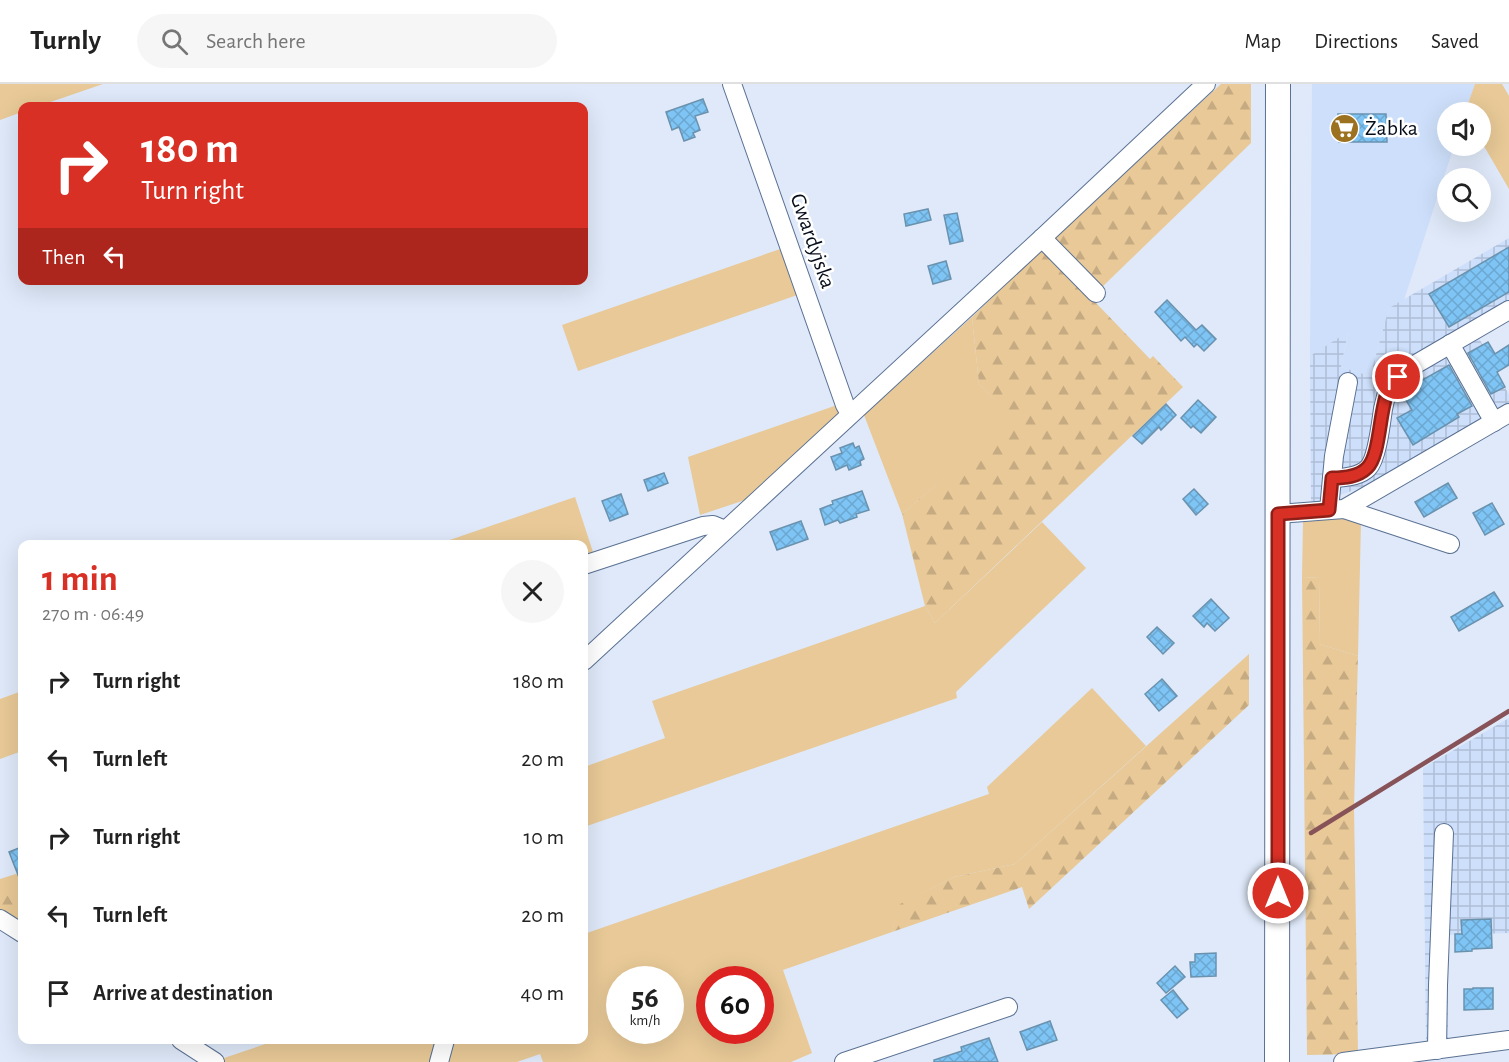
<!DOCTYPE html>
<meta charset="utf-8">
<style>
body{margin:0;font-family:"Alegreya Sans",sans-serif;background:#f6f6f6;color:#222;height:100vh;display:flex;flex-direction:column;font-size:22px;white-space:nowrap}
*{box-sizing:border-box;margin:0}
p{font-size:20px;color:#767676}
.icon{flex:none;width:33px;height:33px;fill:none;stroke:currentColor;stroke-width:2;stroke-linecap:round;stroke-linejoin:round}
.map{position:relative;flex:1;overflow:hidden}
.drawer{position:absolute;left:18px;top:456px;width:570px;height:504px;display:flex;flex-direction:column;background:#fff;border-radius:12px;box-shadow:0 6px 24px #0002}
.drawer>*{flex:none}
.guide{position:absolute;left:18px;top:18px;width:570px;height:183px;border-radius:12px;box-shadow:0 6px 24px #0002;background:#d93025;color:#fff;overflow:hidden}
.tools{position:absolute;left:1437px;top:18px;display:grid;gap:12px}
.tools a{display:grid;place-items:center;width:54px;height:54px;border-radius:50%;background:#fff;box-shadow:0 6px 24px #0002;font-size:30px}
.speed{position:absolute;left:606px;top:882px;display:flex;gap:12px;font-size:30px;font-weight:700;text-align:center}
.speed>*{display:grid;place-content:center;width:78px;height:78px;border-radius:50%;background:#fff;box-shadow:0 6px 24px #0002;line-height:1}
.speed small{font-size:15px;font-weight:400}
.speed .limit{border:9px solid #d22;background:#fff;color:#111}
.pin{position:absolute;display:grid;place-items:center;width:51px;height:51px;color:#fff;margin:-26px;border:3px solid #fff;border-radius:50%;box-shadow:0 2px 6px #0007}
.me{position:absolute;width:66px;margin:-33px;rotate:0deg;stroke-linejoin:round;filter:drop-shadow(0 0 4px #0008)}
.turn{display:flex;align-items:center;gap:21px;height:126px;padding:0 24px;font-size:27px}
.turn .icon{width:78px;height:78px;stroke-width:2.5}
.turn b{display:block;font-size:42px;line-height:51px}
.then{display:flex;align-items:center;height:57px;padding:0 24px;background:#0003;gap:12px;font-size:22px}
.round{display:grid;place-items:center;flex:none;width:63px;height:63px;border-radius:32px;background:#f6f6f6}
.overview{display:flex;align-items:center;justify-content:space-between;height:102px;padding:0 24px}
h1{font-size:36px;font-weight:700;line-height:45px;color:#d93025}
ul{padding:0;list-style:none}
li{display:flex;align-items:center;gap:18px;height:78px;padding:0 24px}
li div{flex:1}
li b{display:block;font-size:22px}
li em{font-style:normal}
header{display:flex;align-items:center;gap:36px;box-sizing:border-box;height:84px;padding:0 30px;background:#fff;border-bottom:2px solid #e0e0e0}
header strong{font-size:28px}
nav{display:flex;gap:33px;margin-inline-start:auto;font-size:21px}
.search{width:420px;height:54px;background:#f6f6f6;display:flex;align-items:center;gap:15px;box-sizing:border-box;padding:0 21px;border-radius:33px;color:#767676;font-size:22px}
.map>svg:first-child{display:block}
.built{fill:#cddffa}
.industrial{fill:url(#industrial-grid)}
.green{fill:#e8c997;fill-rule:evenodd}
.forest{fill:url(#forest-firs)}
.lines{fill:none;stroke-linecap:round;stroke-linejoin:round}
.stream{stroke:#875358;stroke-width:4.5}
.building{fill:url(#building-cross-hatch);stroke:#6a92ae;stroke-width:1.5}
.minor-casing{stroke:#5a7193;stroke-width:20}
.major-casing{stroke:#5a7193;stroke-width:26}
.minor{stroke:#fff;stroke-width:18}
.major{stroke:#fff;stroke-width:24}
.route-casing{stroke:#8d1f18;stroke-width:15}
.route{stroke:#d93025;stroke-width:10}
.labels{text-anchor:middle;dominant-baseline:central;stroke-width:5;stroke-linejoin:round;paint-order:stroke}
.poi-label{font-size:22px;fill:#060d1a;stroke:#fff;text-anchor:start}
.street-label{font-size:22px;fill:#060d1a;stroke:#fff}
</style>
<header>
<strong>Turnly</strong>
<div class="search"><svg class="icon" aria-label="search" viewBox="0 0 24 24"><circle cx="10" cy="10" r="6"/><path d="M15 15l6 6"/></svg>Search here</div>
<nav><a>Map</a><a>Directions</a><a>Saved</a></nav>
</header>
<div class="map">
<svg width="1509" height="978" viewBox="0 0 1509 978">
<defs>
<pattern id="industrial-grid" width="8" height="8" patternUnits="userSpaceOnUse" patternTransform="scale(1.5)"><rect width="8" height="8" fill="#cddffa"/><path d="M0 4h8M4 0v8" fill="none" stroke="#afbed6"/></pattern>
<pattern id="forest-firs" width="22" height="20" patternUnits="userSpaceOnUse" patternTransform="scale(1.5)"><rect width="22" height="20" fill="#e8c997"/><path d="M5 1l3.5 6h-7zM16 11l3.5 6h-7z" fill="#c6ab82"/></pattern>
<pattern id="building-cross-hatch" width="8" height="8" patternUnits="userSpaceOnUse" patternTransform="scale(1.5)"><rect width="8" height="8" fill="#7ec4f4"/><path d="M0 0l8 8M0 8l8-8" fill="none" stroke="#6ba7d1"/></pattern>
</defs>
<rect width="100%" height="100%" fill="#dfe9f9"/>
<path class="built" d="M1312,0H1475L1465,28H1448V62H1454L1404,216L1389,224L1370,292L1341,283L1348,249L1310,272Z"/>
<g class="industrial">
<path d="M1509,154V237L1479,254L1509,311V321L1363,403L1311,421L1310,272L1348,248L1341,283L1370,292L1389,224Z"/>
<path d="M1509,634V849L1448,851V959L1426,960L1423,684Z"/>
</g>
<g class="green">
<path d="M0,0H103L39,22H22V28L0,36Z"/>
<path d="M1475,0H1502L1509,12V105L1481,57L1480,28H1465Z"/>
<path d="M786,163L803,209L578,287L562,241Z"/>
<path d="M972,233L979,300L1014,335L902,430L864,331Z"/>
<path d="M840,320L841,332L754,413L700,431L688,373Z"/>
<path d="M575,413L593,468L584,472V460H438Z"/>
<path d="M1346,433L1361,436L1358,572L1319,560L1320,494L1302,493L1303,438Z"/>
<path d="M1042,438L1086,484L956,608L957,614L584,743V683L665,654L652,617L925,522L935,539Z"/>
<path d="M1092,604L1146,662L1015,780L954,793L901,820L892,848L783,886L812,969L791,978H543L540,970L517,978H443L449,956H584V850L989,710L987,703ZM620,896H670V946H620ZM710,896H760V946H710Z"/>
<path d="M22,607V667L0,675V615Z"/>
<path d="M277,956H438L433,978H225L221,975Z"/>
</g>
<g class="forest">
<path d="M1221,0H1251V59L1101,204L1053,155Z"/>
<path d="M1043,164L1150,275L1153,272L1183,303L935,539L925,522L902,430L1013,335L979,300L972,233Z"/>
<path d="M1302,493L1320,494L1319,560L1358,572L1354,724L1358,970L1307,971Z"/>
<path d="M1249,570V621L1029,825L1022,803L892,848L900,820L954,793L1015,780Z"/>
<path d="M22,788V837L16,839L0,828V795Z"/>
</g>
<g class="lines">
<path class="stream" d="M1311,749L1509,627"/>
</g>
<g class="building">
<path d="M703,15L708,28L695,32L700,46L693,49L695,53L684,57L679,43L672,46L666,28Z"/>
<path d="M1338,30H1386L1387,58H1339Z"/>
<path d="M928,125L931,136L906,142L904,130Z"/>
<path d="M957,129L963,157L950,160L944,131Z"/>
<path d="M1509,163V208L1449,243L1429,210Z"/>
<path d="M946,177L951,195L933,200L928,182Z"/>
<path d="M1167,216L1196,246L1202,241L1216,255L1204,267L1197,260L1194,263L1185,253L1181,257L1155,228Z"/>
<path d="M1488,258L1495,270L1509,261V281L1497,288L1505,303L1491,310L1468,269Z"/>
<path d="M1449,281L1472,322L1457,330L1459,333L1413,361L1397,334L1412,326L1401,308Z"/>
<path d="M1198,316L1216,333L1201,349L1193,342L1191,344L1181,334Z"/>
<path d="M1166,320L1176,331L1161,346L1159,343L1142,360L1133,352Z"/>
<path d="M853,359L855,364L859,362L864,375L860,377L861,381L849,386L847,381L836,386L831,373L842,369L840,364Z"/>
<path d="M664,389L668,399L648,407L644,396Z"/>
<path d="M1448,399L1457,414L1424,433L1415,418Z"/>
<path d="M1194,405L1208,420L1196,431L1183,415Z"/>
<path d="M862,407L869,426L856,430L857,433L840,439L838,436L825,441L820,425L833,420L832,417Z"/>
<path d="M621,410L628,430L610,437L602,417Z"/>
<path d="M1492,419L1504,440L1485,451L1473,429Z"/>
<path d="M801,437L808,455L777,466L770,448Z"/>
<path d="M1494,508L1503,522L1459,547L1451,533Z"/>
<path d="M1211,515L1229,534L1215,547L1207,539L1204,543L1193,532Z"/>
<path d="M1157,543L1174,559L1163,570L1147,553Z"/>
<path d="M1162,595L1177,612L1159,627L1145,610Z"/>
<path d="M19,764L22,773V801L9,768Z"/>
<path d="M1491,835L1492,864L1472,865V867L1455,868V850H1462L1461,836Z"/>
<path d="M1216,869V892L1191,893L1190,878H1195V870Z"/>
<path d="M1175,882L1185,893L1166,909L1157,899Z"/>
<path d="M1473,904H1493V925L1464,926V905H1473Z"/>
<path d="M1173,906L1188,925L1177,934L1161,916Z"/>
<path d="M1050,937L1057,956L1027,966L1020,948Z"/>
<path d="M989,954L998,978H934V976L962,967L961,963Z"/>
</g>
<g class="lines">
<defs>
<g id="minor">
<path d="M732,0L845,321L850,330"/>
<path d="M1042,154L1096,209"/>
<path d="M1450,260L1494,338"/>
<path d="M1332,394C1344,394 1359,393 1368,384C1377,375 1381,339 1383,325C1385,317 1386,309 1390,302C1395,294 1404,289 1411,283L1509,226"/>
<path d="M1344,425L1450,460"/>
<path d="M1329,426L1334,372L1348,298"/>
<path d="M1278,430L1344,425L1509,329"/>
<path d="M584,481L703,442L713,441L725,446"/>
<path d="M584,577L1042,154L1206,0"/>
<path d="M0,835L22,849"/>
<path d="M181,956L215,978"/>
<path d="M1437,966L1438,901L1444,749"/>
<path d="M439,978L445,956"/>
<path d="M844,978L1008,923"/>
<path d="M1343,978L1509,956"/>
</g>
<path id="major" d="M1277,978L1278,0"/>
</defs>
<use href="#minor" class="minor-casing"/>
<use href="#major" class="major-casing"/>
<use href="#minor" class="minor"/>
<use href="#major" class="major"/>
</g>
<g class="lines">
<defs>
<path id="route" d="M1278,809V430L1329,426L1332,394C1344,394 1358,393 1367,384C1381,371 1379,323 1389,304C1391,300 1395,297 1398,293"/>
</defs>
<use href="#route" class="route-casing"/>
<use href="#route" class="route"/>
</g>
<defs>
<symbol id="supermarket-disc" viewBox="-11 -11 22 22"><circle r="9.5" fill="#9c7120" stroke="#fff"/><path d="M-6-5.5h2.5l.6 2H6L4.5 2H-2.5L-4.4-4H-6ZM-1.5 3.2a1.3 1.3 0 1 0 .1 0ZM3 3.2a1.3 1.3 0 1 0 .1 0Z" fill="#fff"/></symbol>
</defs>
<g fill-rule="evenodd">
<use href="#supermarket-disc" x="1328" y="28" width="33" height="33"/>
</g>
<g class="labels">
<g class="poi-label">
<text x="1365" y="44">Żabka</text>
</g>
<g class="street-label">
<text transform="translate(813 157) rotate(71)">Gwardyjska</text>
</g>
</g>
</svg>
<div class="tools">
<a><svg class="icon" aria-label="sound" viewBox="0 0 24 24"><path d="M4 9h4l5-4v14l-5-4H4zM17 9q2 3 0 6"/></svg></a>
<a><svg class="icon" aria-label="search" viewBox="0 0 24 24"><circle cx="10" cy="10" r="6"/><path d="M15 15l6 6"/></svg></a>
</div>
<div class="speed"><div>56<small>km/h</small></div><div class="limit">60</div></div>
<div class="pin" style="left:1398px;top:293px;background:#d93025"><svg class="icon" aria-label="arrive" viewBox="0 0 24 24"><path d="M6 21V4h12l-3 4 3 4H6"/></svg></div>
<svg class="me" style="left:1278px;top:809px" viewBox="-20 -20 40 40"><circle r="17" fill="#d93025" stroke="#fff" stroke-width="3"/><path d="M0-11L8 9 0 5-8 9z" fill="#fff"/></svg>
<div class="guide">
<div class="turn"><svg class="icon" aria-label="right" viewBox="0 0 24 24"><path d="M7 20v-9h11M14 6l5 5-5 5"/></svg><div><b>180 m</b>Turn right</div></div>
<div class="then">Then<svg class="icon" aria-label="left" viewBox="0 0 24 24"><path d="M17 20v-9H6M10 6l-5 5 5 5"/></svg></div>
</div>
<section class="drawer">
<div class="overview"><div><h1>1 min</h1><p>270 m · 06:49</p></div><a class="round"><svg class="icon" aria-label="close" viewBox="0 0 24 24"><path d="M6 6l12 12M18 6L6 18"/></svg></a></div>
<ul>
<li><svg class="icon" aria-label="right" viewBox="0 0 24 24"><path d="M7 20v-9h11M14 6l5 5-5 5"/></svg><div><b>Turn right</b></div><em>180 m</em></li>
<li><svg class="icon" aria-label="left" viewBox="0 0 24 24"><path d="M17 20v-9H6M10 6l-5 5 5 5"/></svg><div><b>Turn left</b></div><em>20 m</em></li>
<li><svg class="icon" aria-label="right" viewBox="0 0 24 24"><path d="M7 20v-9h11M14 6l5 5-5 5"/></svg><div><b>Turn right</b></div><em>10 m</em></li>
<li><svg class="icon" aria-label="left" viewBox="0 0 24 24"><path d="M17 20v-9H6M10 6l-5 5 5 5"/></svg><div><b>Turn left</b></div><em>20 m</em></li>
<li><svg class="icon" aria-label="arrive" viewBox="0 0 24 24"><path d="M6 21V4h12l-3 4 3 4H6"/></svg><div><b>Arrive at destination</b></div><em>40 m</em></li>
</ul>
</section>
</div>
